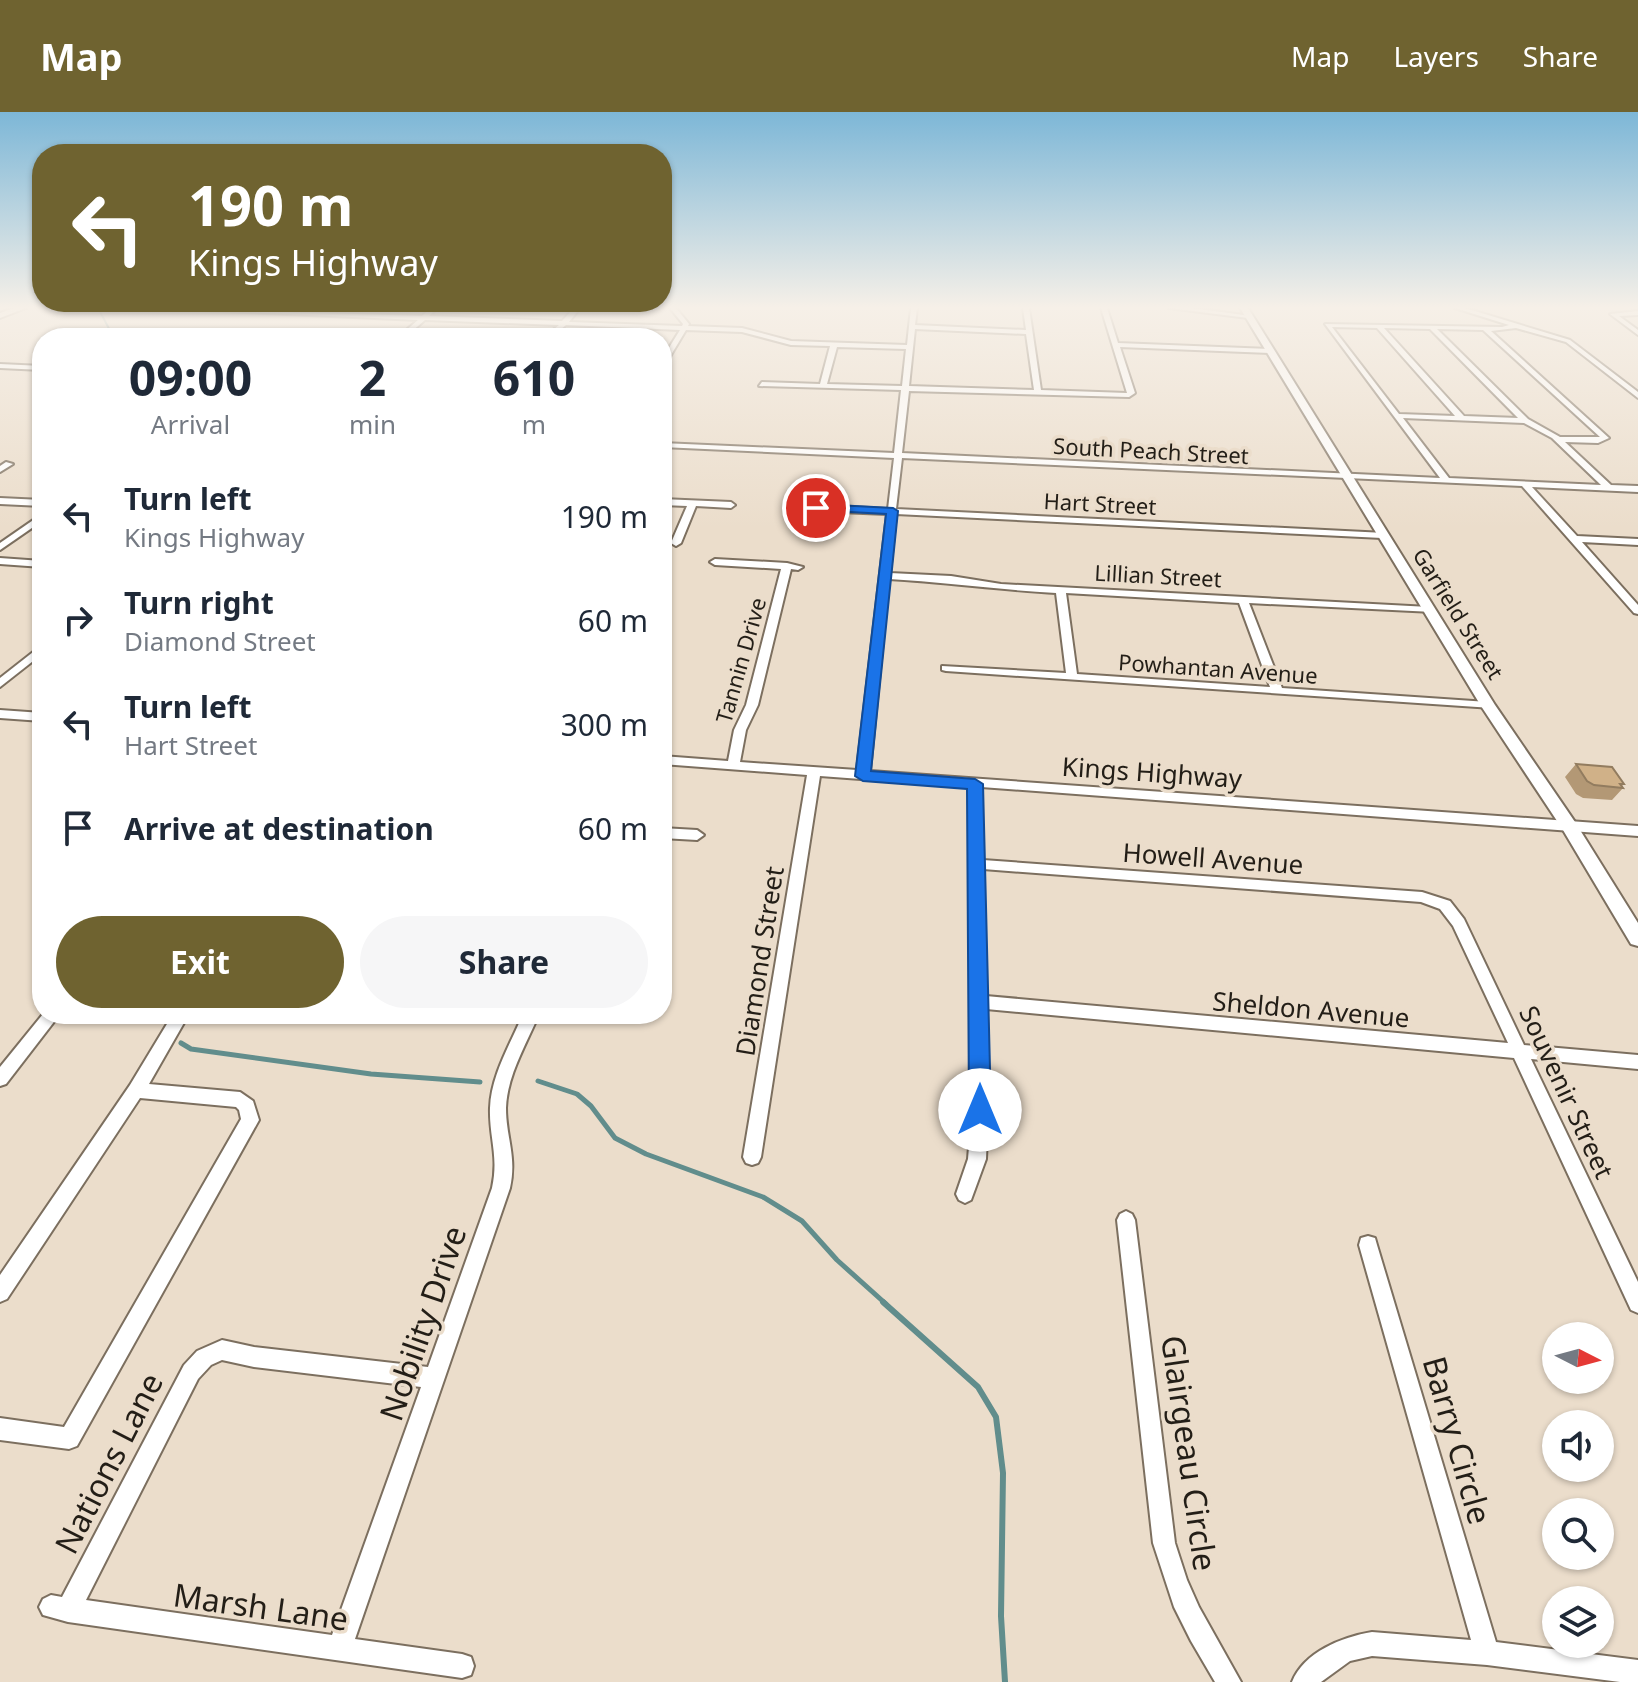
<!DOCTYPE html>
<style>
body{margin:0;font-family:"Noto Sans",sans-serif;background:#f6f6f7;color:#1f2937;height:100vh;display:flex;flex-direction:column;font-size:30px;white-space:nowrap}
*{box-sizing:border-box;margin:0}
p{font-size:26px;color:#747a83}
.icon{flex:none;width:44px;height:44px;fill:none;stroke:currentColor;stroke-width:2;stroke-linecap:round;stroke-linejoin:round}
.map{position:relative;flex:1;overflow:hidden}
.drawer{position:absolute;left:32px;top:216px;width:640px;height:696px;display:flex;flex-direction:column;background:#fff;border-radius:32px;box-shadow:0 2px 6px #0004}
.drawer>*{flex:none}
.guide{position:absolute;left:32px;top:32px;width:640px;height:168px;border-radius:32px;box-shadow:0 2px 6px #0004;background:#6f6330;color:#fff;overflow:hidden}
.needle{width:52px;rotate:96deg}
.buttons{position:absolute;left:1542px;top:1210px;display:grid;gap:16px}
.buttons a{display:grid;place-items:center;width:72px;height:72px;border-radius:50%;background:#fff;box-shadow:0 2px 6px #0004;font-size:40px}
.pin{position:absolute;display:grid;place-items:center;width:68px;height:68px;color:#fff;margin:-34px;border:4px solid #fff;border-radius:50%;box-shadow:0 2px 8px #0007}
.me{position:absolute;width:88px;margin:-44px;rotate:0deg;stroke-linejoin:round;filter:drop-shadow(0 0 6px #0008)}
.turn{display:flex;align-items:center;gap:28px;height:168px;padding:0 24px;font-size:36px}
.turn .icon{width:104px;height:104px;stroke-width:2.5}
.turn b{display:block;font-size:56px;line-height:68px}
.eta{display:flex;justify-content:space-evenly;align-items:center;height:136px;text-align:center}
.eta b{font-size:48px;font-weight:700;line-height:56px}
.action{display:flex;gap:16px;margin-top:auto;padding:16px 24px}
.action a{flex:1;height:92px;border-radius:48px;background:#6f6330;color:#fff;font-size:32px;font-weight:700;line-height:92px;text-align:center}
.action a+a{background:#f6f6f7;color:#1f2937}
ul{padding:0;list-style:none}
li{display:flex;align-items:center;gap:24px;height:104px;padding:0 24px}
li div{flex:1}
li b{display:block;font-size:30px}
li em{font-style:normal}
header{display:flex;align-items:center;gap:48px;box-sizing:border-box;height:112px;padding:0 40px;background:#6f6330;color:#fff}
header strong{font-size:38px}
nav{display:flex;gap:44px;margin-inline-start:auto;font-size:28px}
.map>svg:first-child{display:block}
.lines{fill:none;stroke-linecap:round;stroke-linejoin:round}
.stream-far2{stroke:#618d8c;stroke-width:2}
.stream-far1{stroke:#618d8c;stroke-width:5}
.stream{stroke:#618d8c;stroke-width:6}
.minor-casing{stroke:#7c6f5f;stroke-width:4}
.major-casing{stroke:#7c6f5f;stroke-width:4}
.minor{fill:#fff;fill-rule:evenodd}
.major{fill:#fff;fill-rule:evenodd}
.wall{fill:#b39875}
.building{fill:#d0b188;stroke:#927c5f;stroke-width:2}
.route{fill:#1a73e8;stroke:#114b97;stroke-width:2}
.labels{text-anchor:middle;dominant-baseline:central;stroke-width:7;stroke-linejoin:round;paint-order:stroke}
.far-street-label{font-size:22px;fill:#231e17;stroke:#ebddcb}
.street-label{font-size:26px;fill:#231e17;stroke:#ebddcb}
.near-street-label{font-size:32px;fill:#231e17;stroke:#ebddcb}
</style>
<header>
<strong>Map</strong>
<nav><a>Map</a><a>Layers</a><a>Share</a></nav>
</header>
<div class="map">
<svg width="1638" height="1570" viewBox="0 0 1638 1570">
<rect width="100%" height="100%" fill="#ebddcb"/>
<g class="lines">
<path class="stream-far2" d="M98,196L114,226"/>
<g class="stream-far1">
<path d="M181,931L191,937L371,962L480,970"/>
<path d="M538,969L577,982L591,994L615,1026L646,1042L763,1085L802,1109L837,1148L886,1192"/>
</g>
<path class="stream" d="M883,1190L978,1275L996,1305L1003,1361L1001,1504L1005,1570"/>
<defs>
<g id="minor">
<path d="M157,196L422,204L431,196H438L429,204L562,209L574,196H580L569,210L682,214L683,212L670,196H676L689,212L688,214L742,216L791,229L907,233L911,196H917L915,213L1026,218L1023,196H1029L1041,278L1127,281L1101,196H1107L1118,231L1270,237L1273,239L1270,241L1120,235L1135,281L1129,285L909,279L902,341L1440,366L1325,212L1502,215L1509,213L1455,196H1465L1570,228L1638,280V286L1566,230L1516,216L1491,219L1609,326L1598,331L1565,330L1611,373L1638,374V380L1532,375L1577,424L1638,427V433L1582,430L1638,493V502L1634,501L1522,374L902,346L896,397L1385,421V425L1382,426L896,402L890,461L951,464L1001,472L1429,495L1433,496V500L1249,491L1282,576L1488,590L1492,592V596L946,559L942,558V554L1066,561L1056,481C1000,478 945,470 889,467L870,659L1638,714V724L981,675L983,748L1422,780L1450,789L1464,807L1524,933L1638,943V957L1531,947L1638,1170V1201L1631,1198L1514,946L986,897L988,998L986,1047L971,1088L965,1091L959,1088L956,1082L968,1047L972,998L969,675L820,664L761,1045L758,1051L752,1053L746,1051L743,1045L807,663L662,652V644L728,649L734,618L746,593L781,457L715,453L710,450L715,447L787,451L803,455L798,458L791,457L758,593L746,618L740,650L857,658L887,402L816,399L812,396L816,393L888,397L894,346L662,335V331L894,341L901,278L759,274L762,270L820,272L830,234L791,233L742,220L686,218L665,253L662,255V247L680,218L566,213L550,226H543L559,213L425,208L404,226H397L418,208ZM1332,215L1377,216L1455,304L1399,302ZM1384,216L1430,217L1518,306L1464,304ZM915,217L1026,222L1034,278L909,274ZM1437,217L1483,218L1600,325H1560L1528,307ZM837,235L906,237L902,274L827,272ZM1403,306L1524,311L1552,326L1601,373L1449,366ZM1066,481L1239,491L1270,575L1077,562ZM983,757L1421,790L1440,797L1453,814L1508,931L986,884Z"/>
<path d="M1169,196H1192L1251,204L1248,206Z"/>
<path d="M1638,199V203L1619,204L1638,218V223L1610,202Z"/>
<path d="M0,252L42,254V258L0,256Z"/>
<path d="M6,350L13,352L0,360V354Z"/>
<path d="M0,386L42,388V394L0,392Z"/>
<path d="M662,387L731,390L735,393L731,396L696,394L681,431L676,434L671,431L687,394L662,393Z"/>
<path d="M42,402V409L0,438V431Z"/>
<path d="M0,446L42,449V455L0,452Z"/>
<path d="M42,533V542L0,575V566Z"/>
<path d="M0,598L42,601V609L0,606Z"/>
<path d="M662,716L697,718L704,723L697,728L662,726Z"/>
<path d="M43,902H60L6,972L0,974V955Z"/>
<path d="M173,902H189L149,972L240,980L253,989L259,1008L77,1334L69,1337L0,1328V1306L64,1315L241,1007L239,998L236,995L140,986L7,1187L0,1190V1163L130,973Z"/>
<path d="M523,902H539C527,931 507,963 506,996C506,1026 517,1044 510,1076L355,1527L462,1542L471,1545L474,1554L471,1563L462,1566L68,1510L43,1503L39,1495L43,1487L51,1483L62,1485L184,1253L197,1239L222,1228L254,1235L428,1255L492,1076C499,1044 489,1025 490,996C491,963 511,931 523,902ZM222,1248L254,1255L421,1275L332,1523L86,1488L198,1267L211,1253Z"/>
<path d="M1126,1099L1132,1102L1135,1108L1175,1431L1187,1468L1199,1495L1241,1570H1215L1191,1529L1174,1495L1153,1431L1117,1108L1120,1102Z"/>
<path d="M1368,1124L1375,1126L1377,1133L1496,1530L1638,1548V1570H1620L1487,1553L1372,1544L1350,1549L1321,1570H1292C1304,1540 1342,1525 1372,1520L1471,1528L1359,1133L1361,1126Z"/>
</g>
<g id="major">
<path d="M14,196H26L0,206V201Z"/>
<path d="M1240,196H1248L1495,593L1575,710L1638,811V834L1631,832L1563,718L1481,594Z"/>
</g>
</defs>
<use href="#minor" class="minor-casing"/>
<use href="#major" class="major-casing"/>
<use href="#minor" class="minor"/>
<use href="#major" class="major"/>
</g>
<path class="wall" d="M1576,652L1624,672L1622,674L1623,676L1612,688L1583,686L1576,682L1565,665Z"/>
<path class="building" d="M1576,652L1612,655L1624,672H1620L1623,676L1594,673L1587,669Z"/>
<linearGradient id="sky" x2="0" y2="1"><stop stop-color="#7db7d7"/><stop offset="0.47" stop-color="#f6f0e8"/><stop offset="1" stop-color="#f6f0e8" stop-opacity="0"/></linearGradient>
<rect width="1638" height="416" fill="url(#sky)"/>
<path class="route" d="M816,392L893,396L898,399L871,659L975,667L983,672L991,998L988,1005L980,1008L972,1005L969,998L967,677L863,669L855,664L886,402L812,398V393Z"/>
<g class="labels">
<g class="far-street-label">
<text transform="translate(1151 338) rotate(3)">South Peach Street</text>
<text transform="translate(1100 391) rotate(3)">Hart Street</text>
<text transform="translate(1158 463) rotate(3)">Lillian Street</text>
<text transform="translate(1459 501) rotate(58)">Garfield Street</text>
<text transform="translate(740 548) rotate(-74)">Tannin Drive</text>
<text transform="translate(1218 556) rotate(4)">Powhantan Avenue</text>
</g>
<g class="street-label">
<text transform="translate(1152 660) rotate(4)">Kings Highway</text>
<text transform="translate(1213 746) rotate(4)">Howell Avenue</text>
<text transform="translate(759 849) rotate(-81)">Diamond Street</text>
<text transform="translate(1311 897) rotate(5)">Sheldon Avenue</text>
<text transform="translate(1567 980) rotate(65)">Souvenir Street</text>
</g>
<g class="near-street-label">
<text transform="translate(422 1211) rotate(-71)">Nobility Drive</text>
<text transform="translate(1458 1328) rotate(74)">Barry Circle</text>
<text transform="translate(1190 1341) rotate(82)">Glairgeau Circle</text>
<text transform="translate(108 1351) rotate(-63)">Nations Lane</text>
<text transform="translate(261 1494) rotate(8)">Marsh Lane</text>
</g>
</g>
</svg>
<div class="buttons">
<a><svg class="needle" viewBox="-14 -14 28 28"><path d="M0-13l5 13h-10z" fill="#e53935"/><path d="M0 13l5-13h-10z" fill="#747a83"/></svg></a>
<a><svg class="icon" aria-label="sound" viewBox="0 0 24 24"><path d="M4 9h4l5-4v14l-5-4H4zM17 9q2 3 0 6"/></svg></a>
<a><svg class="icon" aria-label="search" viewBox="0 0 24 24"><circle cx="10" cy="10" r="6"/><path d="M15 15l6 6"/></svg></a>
<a><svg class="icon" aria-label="layers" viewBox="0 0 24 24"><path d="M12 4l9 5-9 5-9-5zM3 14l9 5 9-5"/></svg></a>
</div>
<div class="pin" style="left:816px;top:396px;background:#d93025"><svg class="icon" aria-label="arrive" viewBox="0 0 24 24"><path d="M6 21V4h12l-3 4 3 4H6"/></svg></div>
<svg class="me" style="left:980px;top:998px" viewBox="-20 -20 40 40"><circle r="19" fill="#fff"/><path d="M0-13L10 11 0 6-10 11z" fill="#1a73e8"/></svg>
<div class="guide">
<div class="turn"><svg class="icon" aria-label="left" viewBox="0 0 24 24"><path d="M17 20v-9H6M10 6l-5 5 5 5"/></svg><div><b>190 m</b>Kings Highway</div></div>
</div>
<section class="drawer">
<div class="eta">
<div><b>09:00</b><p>Arrival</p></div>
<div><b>2</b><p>min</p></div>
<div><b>610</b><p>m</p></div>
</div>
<ul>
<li><svg class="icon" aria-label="left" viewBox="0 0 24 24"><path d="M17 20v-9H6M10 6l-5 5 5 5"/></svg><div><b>Turn left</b><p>Kings Highway</p></div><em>190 m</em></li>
<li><svg class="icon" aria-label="right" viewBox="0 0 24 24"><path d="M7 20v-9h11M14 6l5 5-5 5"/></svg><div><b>Turn right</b><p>Diamond Street</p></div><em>60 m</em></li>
<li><svg class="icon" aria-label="left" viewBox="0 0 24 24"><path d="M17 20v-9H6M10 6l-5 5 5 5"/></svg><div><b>Turn left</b><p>Hart Street</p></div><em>300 m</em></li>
<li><svg class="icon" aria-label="arrive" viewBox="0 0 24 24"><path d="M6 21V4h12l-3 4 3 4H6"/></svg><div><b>Arrive at destination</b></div><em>60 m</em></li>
</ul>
<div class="action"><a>Exit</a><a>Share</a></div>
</section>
</div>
